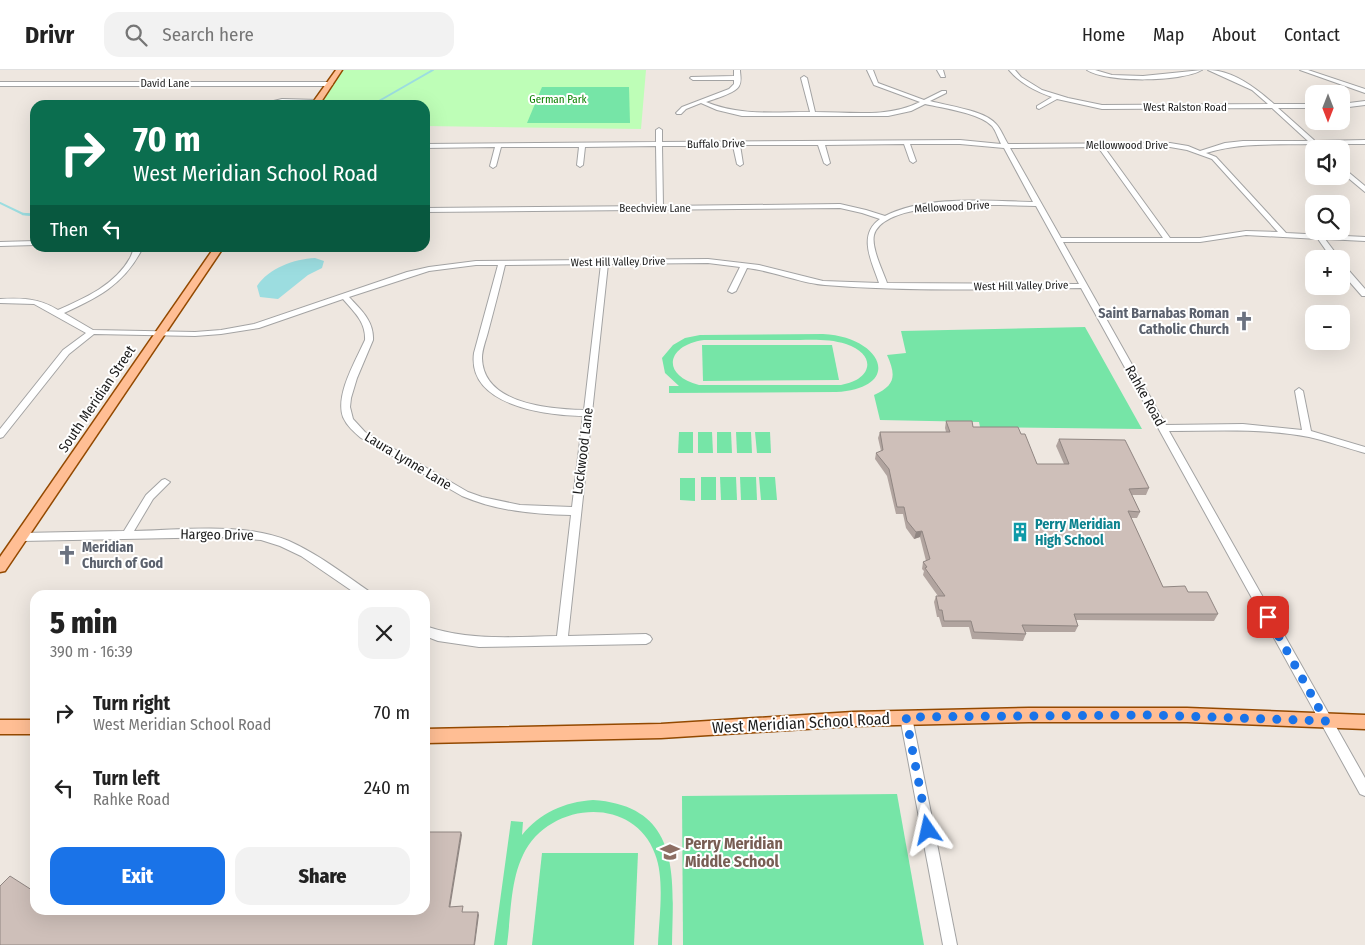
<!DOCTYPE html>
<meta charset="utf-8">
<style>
body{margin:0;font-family:"Fira Sans Condensed",sans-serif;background:#f2f2f2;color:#222;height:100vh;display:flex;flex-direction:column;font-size:19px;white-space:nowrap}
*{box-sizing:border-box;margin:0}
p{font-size:16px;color:#767676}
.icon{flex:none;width:28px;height:28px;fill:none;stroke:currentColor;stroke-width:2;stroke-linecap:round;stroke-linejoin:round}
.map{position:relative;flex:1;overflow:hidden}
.drawer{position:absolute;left:30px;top:520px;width:400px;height:325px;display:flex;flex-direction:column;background:#fff;border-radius:15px;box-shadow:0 5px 20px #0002}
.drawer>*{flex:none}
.hud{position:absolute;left:30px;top:30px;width:400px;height:152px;border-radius:15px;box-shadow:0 5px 20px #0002;background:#0b6e4f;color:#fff;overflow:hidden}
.needle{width:32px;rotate:180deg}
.tools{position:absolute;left:1305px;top:15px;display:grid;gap:10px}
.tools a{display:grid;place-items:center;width:45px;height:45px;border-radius:10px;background:#fff;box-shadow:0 5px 20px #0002;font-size:25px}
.pin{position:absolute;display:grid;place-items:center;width:42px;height:42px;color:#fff;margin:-21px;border-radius:10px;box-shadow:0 2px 8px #0006}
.me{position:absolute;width:55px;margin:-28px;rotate:349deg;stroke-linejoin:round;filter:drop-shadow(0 0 4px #0008)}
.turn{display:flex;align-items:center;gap:18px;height:105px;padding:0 20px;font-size:22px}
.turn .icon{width:65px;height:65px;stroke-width:2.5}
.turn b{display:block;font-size:35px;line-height:42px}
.then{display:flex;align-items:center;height:48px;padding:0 20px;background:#0003;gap:10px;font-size:19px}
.round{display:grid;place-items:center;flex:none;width:52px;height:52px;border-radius:15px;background:#f2f2f2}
.summary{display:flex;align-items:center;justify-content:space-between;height:85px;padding:0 20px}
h1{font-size:30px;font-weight:800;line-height:38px}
.action{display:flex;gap:10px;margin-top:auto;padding:10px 20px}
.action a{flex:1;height:58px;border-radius:15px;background:#1a73e8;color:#fff;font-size:20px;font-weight:800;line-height:58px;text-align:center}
.action a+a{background:#f2f2f2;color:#222}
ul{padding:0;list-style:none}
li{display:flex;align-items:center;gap:15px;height:75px;padding:0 20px}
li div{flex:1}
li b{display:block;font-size:19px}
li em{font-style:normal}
header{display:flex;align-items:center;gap:30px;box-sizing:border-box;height:70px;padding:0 25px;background:#fff;border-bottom:1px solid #e0e0e0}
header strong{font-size:24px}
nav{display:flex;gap:28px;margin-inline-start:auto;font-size:18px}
.search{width:350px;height:45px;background:#f2f2f2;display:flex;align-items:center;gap:12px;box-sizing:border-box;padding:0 18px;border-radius:15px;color:#767676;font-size:19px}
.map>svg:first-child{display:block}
.park{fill:#befeb7}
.pitch{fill:#76e5a7;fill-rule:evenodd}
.water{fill:#9cdde0}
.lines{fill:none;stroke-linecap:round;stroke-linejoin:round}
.stream-far1{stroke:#9cdde0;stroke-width:2}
.stream{stroke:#9cdde0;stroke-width:2.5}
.minor-casing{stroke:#a3a3a3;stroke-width:2}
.major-casing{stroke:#934900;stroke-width:3}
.minor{fill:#fff;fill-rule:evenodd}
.major{fill:#ffbe94;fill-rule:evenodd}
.wall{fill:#b1a49f}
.shaded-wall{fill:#908682}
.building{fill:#cebfb9;stroke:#908682}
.route{stroke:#1a73e8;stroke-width:9;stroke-dasharray:0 16.2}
.labels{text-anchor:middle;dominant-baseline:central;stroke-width:4;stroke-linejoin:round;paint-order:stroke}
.far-street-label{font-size:11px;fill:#1c1c1c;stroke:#fff}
.far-park-label{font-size:11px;fill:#0d8102;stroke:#fff}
.worship-label{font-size:14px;font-weight:bold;fill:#5b616d;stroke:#fff;text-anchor:end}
.street-label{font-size:14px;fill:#1c1c1c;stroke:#fff}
.culture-label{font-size:14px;font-weight:bold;fill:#0d838f;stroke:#fff;text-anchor:start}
.near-street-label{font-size:16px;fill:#1c1c1c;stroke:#fff}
.near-education-label{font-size:16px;font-weight:bold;fill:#785e54;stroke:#fff;text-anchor:start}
</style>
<header>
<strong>Drivr</strong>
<div class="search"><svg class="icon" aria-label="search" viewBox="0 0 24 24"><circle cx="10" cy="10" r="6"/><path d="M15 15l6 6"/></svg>Search here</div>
<nav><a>Home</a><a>Map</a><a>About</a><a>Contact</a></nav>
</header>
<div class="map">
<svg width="1365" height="875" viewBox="0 0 1365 875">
<rect width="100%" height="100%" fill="#eee7e0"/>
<path class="park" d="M339,0H646L641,59L425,56V35H315Z"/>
<g class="pitch">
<path d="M542,17H629L630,53H527Z"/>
<path d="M1085,257L1142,359L980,357L979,352L880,350L874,325C896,315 896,305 887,285L906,283L901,261Z"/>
<path d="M823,264C883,267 904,318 836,322L669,323V316H679L665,303L662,288L673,275L685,268L700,265ZM704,270C732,270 760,270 789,270C807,270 828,268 846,274C878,285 872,310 841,315H699C660,305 667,275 704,270Z"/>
<path d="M702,275H832L839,310L703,311Z"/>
<path d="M679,362H693V383H678Z"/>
<path d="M698,362H712L713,383H698Z"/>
<path d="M717,362H731L732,383H717Z"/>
<path d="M736,362H751L752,383H737Z"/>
<path d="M755,362H770L771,383H757Z"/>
<rect x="701" y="407" width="15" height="23"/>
<path d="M720,407H736L737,430H721Z"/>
<path d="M740,407H756L757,430H741Z"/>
<path d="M759,407H775L777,430H761Z"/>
<path d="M680,408H695V431L680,430Z"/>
<path d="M897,724L924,875H683L682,726Z"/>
<path d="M593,730C683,736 673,809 672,875H658C659,848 665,809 655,784C633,724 548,732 523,785C510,812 511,846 507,875H494L511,751L523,752L522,765C540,743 564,732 593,730Z"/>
<path d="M542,783H638L634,875H532Z"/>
</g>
<path class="water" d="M315,188L324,191L322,198L308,205L278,229L260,227L257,216C269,198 294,189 315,188Z"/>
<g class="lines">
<g class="stream-far1">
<path d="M372,35L433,0"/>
<path d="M0,133L23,144L35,145"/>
</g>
<path class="stream" d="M23,144L35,145"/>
<defs>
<g id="minor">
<path d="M734,0H740C740,5 742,11 739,16C736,23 714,29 706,32C740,46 773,42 810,42L801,8L804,6L807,8L815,42C850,42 889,48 920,32L874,15L867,0H873L878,13L924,30L942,21H946V23L930,31C948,36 984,40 996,54C1001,59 1004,68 1008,74L1170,73L1188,76L1200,81L1225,73L1243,71H1308L1272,38L1102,39L1057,29L1039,39L1037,38V36L1052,27C1035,21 1021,14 1009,0H1015L1021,7L1042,20L1068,28L1102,35L1268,34L1252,20L1208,0C1233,0 1257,19 1274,34H1314V38H1278L1315,71L1365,70V74H1319L1316,77L1312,74C1276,75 1241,72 1206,83L1216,87L1286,163L1365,167V171L1325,169L1340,189H1332L1318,169L1246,165L1200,172H1063L1166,355L1243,354L1302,360L1295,321L1299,318L1303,321L1311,361L1365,377V383C1346,378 1328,371 1309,367C1263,358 1216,361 1169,361L1365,708V726L1360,724L1081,218C996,219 910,222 825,215C799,213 774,201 747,198L736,221L732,223L728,221L740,197L708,193L608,194L568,566L646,564L650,566L652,569L650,572L646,574L479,577L438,571L425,566V556C468,571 512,567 557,566L571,445C533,444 497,441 462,426L361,368C354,362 347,356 343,347C335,325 356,290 365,270C366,252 354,242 343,229L259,258L221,264L195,266L94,264L69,284L3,367L0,368V359L63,280L86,263L34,234L0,233V229C22,228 39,228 58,240C85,228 115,215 130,188C132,184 133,182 133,178H139L141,181C123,215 97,228 64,243L93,260L195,262L221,260L254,254L407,202L429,197L476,191L708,189L759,195L823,211L879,213C872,192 857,165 880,149L862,143L840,138L425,142V138L657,136L656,76L585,77L583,95L580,97L577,95L579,77H501L496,96L493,98L490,96L495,77L425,78V74L656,72V60L659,58L662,60V72L960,70L1001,74C998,68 996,61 992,56C980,43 943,38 925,34L911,41L888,46H742L717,40L701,33L686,39L681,44H677L676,43L682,37L729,19L734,14V10H693L690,8L691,7L734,6ZM904,74L910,91L913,93L916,91L910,74H960L1004,78L1033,132C988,131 926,125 885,146L866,140L840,134L663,136L662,76H733L737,94L740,96L743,94L740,75H818L824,93L827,95L830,93L825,75ZM1098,77L1163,168H1061L1010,78ZM1104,77H1170L1187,80L1212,89L1278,162L1246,161L1200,168H1170ZM1000,135L1036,136L1079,214L887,213C883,201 871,178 874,165C883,133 973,135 1000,135ZM601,194L584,340C549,339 483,334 482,288C482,279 486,270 488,262C494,239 500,217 505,195ZM476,195H498L474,283C467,336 546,345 583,346L572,437L520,435L482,427L468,422L365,362L353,349L350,337L351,328L357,308L373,270C374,251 361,240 349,227L429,201Z"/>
<path d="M937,0H943L945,7H941Z"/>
<path d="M1087,0H1095L1112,5L1143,6L1202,0C1181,12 1107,13 1087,0Z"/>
<path d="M1300,0H1308L1365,19V23Z"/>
<path d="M0,12H330L333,14L330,16H0Z"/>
<path d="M282,29L318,30L321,32L318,34L282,33L257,35Z"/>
<path d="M1365,31V35L1341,38V34Z"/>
<path d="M1341,96L1365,116V122L1341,102Z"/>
<path d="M35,171V175L0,176V172Z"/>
<path d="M1341,195H1344L1365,219V226H1362L1341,202Z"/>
<path d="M165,409L170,412L153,429L134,461C183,460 244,452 289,471C318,484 344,504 370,522L371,525H358L301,486L280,476L261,470L226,467L21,471L17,470L16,467L17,464L21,463L124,461L146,425L162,410Z"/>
<path d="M906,642L910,643L912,647L957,875H943L900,647L902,643Z"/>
</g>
<g id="major">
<path d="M336,0H342L319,35H311Z"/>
<path d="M214,178H223L5,501L0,502V487Z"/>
<path d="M1029,638H1187L1365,645V659L1187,652H1029L853,656L661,668L425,673V659L661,654L853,642Z"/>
<rect x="0" y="650" width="35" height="14"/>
</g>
</defs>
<use href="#minor" class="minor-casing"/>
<use href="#major" class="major-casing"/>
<use href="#minor" class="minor"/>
<use href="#major" class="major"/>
</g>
<path class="wall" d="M946,351L973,357L1021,364L1037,394H1064L1056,376L1059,369L1149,418L1146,425H1132L1140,442L1137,448H1131L1163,517L1188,522L1218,544L1214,551L1076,550L1078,556L1075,562H1025L1026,564L1023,571L972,569L969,557H942L939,547H937L934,532L936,526H938L923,505L924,501L922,499L923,492L926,491L920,467L914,469L906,458L903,444H896L887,406L875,389L876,383L881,381L878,368L880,362H946L945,358Z"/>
<g class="shaded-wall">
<path d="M922,461L920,467L914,469L916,462Z"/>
<path d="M461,762L462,765L450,839L449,837Z"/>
<path d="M478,842L479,845L475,875H474Z"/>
</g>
<g class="building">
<path d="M946,351H972L973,357H1018L1021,364H1025L1037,394H1069L1059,369L1125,370L1149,418L1129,419L1140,442L1128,441L1163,517L1185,516L1188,522H1207L1218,544H1074L1078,556L1022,555L1026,564L974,562L971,551H944L942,540H939L936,526H945L925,498L927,497L923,492L930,489L922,461L916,462L907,451L904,437H897L889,399L876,383L883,380L880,362H950Z"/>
<path d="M425,762H461L449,837L463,836L462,842H478L474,875H0V816L10,806L35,822V840H425Z"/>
</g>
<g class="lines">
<path class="route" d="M928,760L906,647L1151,645L1326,651L1268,547"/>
</g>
<defs>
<symbol id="church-bare" viewBox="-9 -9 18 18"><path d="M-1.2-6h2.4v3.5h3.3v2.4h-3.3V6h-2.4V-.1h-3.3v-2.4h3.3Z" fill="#6b7280" stroke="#fff" stroke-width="2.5" paint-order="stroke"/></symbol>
<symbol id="building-bare" viewBox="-9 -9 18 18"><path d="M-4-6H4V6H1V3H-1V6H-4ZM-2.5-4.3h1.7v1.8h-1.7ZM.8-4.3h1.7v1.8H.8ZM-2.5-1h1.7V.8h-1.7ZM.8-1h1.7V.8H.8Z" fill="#0f9aa8" stroke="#fff" stroke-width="2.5" paint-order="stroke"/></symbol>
<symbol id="school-bare" viewBox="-9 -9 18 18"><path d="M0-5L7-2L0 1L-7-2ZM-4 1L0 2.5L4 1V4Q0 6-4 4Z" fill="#8d6e63" stroke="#fff" stroke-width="2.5" paint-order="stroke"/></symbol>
</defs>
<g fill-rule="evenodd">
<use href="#church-bare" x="1230" y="237" width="28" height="28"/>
<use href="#building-bare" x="1006" y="448" width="28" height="28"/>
<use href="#church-bare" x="53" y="471" width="28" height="28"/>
<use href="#school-bare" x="656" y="768" width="28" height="28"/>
</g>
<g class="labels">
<g class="far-street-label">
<text x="165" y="13">David Lane</text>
<text x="1185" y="37">West Ralston Road</text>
<text transform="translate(716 74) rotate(-1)">Buffalo Drive</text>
<text x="1127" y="75">Mellowwood Drive</text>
<text transform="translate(952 137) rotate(-3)">Mellowood Drive</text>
<text x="655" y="138">Beechview Lane</text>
<text transform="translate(618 192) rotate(-1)">West Hill Valley Drive</text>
<text transform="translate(1021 216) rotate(-1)">West Hill Valley Drive</text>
</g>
<g class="far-park-label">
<text x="558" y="29">German Park</text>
</g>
<g class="worship-label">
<text x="1229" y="243">Saint Barnabas Roman<tspan x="1229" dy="16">Catholic Church</tspan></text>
<text x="82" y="477" text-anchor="start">Meridian<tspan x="82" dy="16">Church of God</tspan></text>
</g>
<g class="street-label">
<text transform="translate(1145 326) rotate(61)">Rahke Road</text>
<text transform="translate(97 329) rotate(-56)">South Meridian Street</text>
<text transform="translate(583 381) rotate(-83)">Lockwood Lane</text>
<text transform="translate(408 391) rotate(31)">Laura Lynne Lane</text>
<text transform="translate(217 465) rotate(1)">Hargeo Drive</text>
</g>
<g class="culture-label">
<text x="1035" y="454">Perry Meridian<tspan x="1035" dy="16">High School</tspan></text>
</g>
<g class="near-street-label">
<text transform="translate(801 653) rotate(-3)">West Meridian School Road</text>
</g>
<g class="near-education-label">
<text x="685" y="773">Perry Meridian<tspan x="685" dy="18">Middle School</tspan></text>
</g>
</g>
</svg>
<div class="tools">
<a><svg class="needle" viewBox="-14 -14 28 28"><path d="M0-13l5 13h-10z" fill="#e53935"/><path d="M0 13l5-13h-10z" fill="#767676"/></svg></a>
<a><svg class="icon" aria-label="sound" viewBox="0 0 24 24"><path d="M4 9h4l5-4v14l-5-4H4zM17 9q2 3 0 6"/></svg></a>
<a><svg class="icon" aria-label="search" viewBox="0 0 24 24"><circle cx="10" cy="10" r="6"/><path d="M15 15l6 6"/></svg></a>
<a>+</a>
<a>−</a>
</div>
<div class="pin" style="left:1268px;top:547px;background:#d93025"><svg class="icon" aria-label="arrive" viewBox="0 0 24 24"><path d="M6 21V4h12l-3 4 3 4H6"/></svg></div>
<svg class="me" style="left:928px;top:760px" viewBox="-20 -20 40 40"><path d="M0-17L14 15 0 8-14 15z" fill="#1a73e8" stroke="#fff" stroke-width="4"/></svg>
<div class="hud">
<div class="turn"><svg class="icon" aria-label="right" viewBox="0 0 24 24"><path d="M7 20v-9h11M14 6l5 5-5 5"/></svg><div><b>70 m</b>West Meridian School Road</div></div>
<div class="then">Then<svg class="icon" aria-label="left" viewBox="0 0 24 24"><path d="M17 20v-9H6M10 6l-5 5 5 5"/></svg></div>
</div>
<section class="drawer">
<div class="summary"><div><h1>5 min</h1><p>390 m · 16:39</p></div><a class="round"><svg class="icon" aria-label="close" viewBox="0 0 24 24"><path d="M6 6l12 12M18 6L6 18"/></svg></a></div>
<ul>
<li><svg class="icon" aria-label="right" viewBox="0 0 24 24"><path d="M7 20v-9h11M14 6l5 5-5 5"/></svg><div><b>Turn right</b><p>West Meridian School Road</p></div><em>70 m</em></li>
<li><svg class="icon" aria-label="left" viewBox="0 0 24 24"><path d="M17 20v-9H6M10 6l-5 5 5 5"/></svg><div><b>Turn left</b><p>Rahke Road</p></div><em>240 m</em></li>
</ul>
<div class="action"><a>Exit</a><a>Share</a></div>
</section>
</div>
